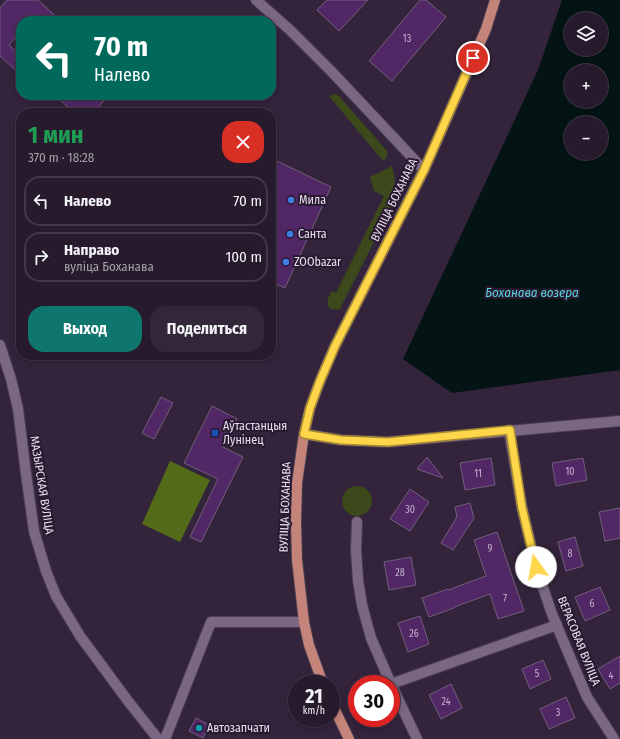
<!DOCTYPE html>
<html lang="ru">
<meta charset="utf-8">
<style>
body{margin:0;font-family:"Fira Sans Condensed",sans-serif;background:#322738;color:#f1f3f6;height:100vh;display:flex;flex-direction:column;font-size:15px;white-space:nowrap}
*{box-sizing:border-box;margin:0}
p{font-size:13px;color:#a4a1a9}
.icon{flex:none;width:22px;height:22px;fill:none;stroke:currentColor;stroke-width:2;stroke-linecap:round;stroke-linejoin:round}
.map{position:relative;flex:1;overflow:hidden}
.side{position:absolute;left:16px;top:108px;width:260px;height:252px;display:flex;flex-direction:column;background:#261a2c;border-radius:16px;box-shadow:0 2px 6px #0003,0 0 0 1px #423848}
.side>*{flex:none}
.hud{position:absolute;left:16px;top:16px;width:260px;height:84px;border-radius:16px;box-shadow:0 2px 6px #0003,0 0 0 1px #423848;background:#00695c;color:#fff;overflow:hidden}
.buttons{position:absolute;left:564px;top:12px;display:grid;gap:8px}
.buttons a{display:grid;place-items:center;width:44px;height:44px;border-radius:50%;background:#261a2c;box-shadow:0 2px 6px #0003,0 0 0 1px #423848;font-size:20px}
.speed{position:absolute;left:288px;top:675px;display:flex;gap:8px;font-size:20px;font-weight:700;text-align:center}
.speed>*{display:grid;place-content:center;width:52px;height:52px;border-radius:50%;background:#261a2c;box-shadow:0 2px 6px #0003,0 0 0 1px #423848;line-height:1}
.speed small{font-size:10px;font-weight:400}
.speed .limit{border:6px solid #d22;background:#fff;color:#111}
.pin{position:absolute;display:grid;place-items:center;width:34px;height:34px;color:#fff;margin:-17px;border:2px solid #fff;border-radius:50%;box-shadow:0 1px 4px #0007}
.me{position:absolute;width:44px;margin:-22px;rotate:347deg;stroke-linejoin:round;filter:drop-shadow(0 0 3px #0008)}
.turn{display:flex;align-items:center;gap:14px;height:84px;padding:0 12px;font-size:18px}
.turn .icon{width:52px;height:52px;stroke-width:2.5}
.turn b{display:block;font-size:28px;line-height:34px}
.round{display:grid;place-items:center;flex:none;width:42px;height:42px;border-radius:16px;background:#322738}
.head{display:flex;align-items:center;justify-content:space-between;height:68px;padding:0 12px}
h1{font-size:24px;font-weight:700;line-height:30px;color:#1e9e55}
.button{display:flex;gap:8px;margin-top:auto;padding:8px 12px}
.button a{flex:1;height:46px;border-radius:16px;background:#0f766e;color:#fff;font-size:16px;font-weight:700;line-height:46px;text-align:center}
.button a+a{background:#322738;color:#f1f3f6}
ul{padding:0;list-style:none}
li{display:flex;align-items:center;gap:12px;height:50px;margin:0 8px 6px;padding:0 4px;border:2px solid #423848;border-radius:16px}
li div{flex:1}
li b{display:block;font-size:15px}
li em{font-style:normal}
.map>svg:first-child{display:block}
.green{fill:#3b491b}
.forest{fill:#536a18}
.water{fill:#041314;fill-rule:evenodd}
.building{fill:#512865;stroke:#705f7a}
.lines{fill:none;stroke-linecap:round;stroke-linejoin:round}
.minor-casing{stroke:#4b3e53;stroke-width:12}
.primary-casing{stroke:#4b3e53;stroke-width:12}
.minor{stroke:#796783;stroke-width:10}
.primary{stroke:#c48479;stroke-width:10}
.route-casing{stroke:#a68a30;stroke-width:10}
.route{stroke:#ffd54a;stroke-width:7}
.shop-dot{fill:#3f7fe0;stroke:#291931;stroke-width:1.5}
.transit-dot{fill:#1a4fb4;stroke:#291931;stroke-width:1.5}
.culture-dot{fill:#0f9aa8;stroke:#291931;stroke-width:1.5}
.labels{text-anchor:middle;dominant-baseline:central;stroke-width:4;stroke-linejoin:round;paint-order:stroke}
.number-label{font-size:10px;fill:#c2b0cc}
.poi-label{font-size:12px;fill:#e8deee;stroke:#291931;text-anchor:start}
.street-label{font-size:12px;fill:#e8deee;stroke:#291931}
.water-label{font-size:13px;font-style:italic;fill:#57d6dc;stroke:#291931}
</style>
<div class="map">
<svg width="620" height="739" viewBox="0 0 620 739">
<rect width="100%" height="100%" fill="#33233b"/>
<g class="green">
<path d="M336,94L339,96L387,151C388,156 387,158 383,161L329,96Z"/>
<path d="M392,166C395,178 397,189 394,202L340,309C325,312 325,301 332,291L336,293L384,196L374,191L370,177Z"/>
<circle cx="357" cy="501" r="15"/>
</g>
<path class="forest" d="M170,461L210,480L180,542L142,524Z"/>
<path class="water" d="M562,0H620V370L452,393L403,359L538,70ZM571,19H601V49H571ZM571,71H601V101H571ZM571,123H601V153H571Z"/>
<g class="building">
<path d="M7,0H38L61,21H21V31L9,45L21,56V75L0,56V8Z"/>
<path d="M327,0H368L339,31L317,10Z"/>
<path d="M420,0H426L446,17L392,81L369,61Z"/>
<path d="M54,95H109L93,113H75Z"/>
<path d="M277,161L331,187L285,288L271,282V173Z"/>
<path d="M161,397L173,403L154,439L142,433Z"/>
<path d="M212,406L237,419L223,447L243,457L201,542L190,537L218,479L184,463Z"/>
<path d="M427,457L443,478L417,469Z"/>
<path d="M491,458L495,485L465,490L460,463Z"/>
<path d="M583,458L587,480L556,486L552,463Z"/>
<path d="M410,489L429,502L410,531L390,519Z"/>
<path d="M470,503L474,518L453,550L441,543L457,517L455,507Z"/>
<path d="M620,508V538L605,541L599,512Z"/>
<path d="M497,532L524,611L498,619L490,594L454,607V608L429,617L422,598L448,589V590L486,576L474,540Z"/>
<path d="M575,537L583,566L566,571L558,542Z"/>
<path d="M411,557L416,585L389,590L384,562Z"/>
<path d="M600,587L610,610L585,621L575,597Z"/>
<path d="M420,616L429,644L408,652L398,623Z"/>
<path d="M620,656V683L610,689L598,669Z"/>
<path d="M543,660L551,679L530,689L522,669Z"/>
<path d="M451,684L462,708L441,719L429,695Z"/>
<path d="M566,697L575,718L549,729L540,709Z"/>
<path d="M196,718L209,725L203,738L189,731Z"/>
</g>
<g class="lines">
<defs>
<g id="minor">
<path d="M256,0L290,30L332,72L424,170"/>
<path d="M0,345L11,379L18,409L26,474L34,531L46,571L56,596L80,636L128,701L158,739"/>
<path d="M509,430L522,508L536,567L552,614L567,650L587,697L614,739"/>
<path d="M304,434L341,440L388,442L620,421"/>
<path d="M357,522L356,550L358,580L362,605L371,638L391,684"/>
<path d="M391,684L557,625"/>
<path d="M391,684L417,739"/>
<path d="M165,739L211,622H304"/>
</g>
<g id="primary">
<path d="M323,684L309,645L304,622L297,560L296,522L297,483L304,434L310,408L320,381L335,346L424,170L486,29L495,0"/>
<path d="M331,702L349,739"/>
</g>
</defs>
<use href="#minor" class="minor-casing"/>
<use href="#primary" class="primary-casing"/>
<use href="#minor" class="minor"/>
<use href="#primary" class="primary"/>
</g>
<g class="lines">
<defs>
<path id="route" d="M473,58L424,170L335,346L320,381L310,408L304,434L341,440L388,442L510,430L522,508L536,567"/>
</defs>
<use href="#route" class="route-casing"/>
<use href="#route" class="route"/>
</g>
<g class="shop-dot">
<circle cx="291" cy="200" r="4"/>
<circle cx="290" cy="234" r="4"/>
<circle cx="286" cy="262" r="4"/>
</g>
<rect class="transit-dot" x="211" y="429" width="8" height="8" rx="2"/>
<circle class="culture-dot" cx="199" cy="728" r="4"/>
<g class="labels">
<g class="number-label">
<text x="407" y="39">13</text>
<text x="570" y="472">10</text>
<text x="478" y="474">11</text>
<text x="410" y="510">30</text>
<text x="490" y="549">9</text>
<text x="570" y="554">8</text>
<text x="400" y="573">28</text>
<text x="505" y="599">7</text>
<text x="592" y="604">6</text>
<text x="414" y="634">26</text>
<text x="537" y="674">5</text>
<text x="611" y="676">4</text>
<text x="446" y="702">24</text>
<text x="558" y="713">3</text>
</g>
<g class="poi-label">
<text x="299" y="200">Мила</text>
<text x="298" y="234">Санта</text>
<text x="294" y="262">ZOObazar</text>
<text x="223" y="426">Аўтастанцыя<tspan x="223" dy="14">Лунінец</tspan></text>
<text x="207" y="728">Автозапчати</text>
</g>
<g class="street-label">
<text transform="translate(394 200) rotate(-64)">ВУЛІЦА БОХАНАВА</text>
<text transform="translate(42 485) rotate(81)">МАЗЫРСКАЯ ВУЛІЦА</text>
<text transform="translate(285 507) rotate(-88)">ВУЛІЦА БОХАНАВА</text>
<text transform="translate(579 641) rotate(68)">ВЕРАСОВАЯ ВУЛІЦА</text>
</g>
<g class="water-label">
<text x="532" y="292">Боханава возера</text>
</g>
</g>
</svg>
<div class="buttons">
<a><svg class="icon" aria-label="layers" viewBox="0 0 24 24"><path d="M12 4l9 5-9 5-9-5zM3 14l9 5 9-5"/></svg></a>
<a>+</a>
<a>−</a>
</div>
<div class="speed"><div>21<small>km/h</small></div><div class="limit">30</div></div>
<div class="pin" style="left:473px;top:58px;background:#d93025"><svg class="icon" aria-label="arrive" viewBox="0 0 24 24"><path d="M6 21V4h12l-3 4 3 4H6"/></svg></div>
<svg class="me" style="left:536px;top:567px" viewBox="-20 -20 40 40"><circle r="19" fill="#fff"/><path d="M0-13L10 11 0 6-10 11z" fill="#ffd54a"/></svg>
<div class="hud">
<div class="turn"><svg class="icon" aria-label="left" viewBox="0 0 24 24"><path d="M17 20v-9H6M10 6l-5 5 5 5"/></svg><div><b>70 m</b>Налево</div></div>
</div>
<section class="side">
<div class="head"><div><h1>1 мин</h1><p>370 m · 18:28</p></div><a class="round" style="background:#d93025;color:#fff"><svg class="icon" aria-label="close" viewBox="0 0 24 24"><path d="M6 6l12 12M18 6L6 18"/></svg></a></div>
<ul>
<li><svg class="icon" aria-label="left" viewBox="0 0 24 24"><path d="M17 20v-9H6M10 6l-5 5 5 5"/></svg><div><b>Налево</b></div><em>70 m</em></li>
<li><svg class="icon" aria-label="right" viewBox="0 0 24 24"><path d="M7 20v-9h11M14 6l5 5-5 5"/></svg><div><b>Направо</b><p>вуліца Боханава</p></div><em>100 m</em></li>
</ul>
<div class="button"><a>Выход</a><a>Поделиться</a></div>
</section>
</div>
